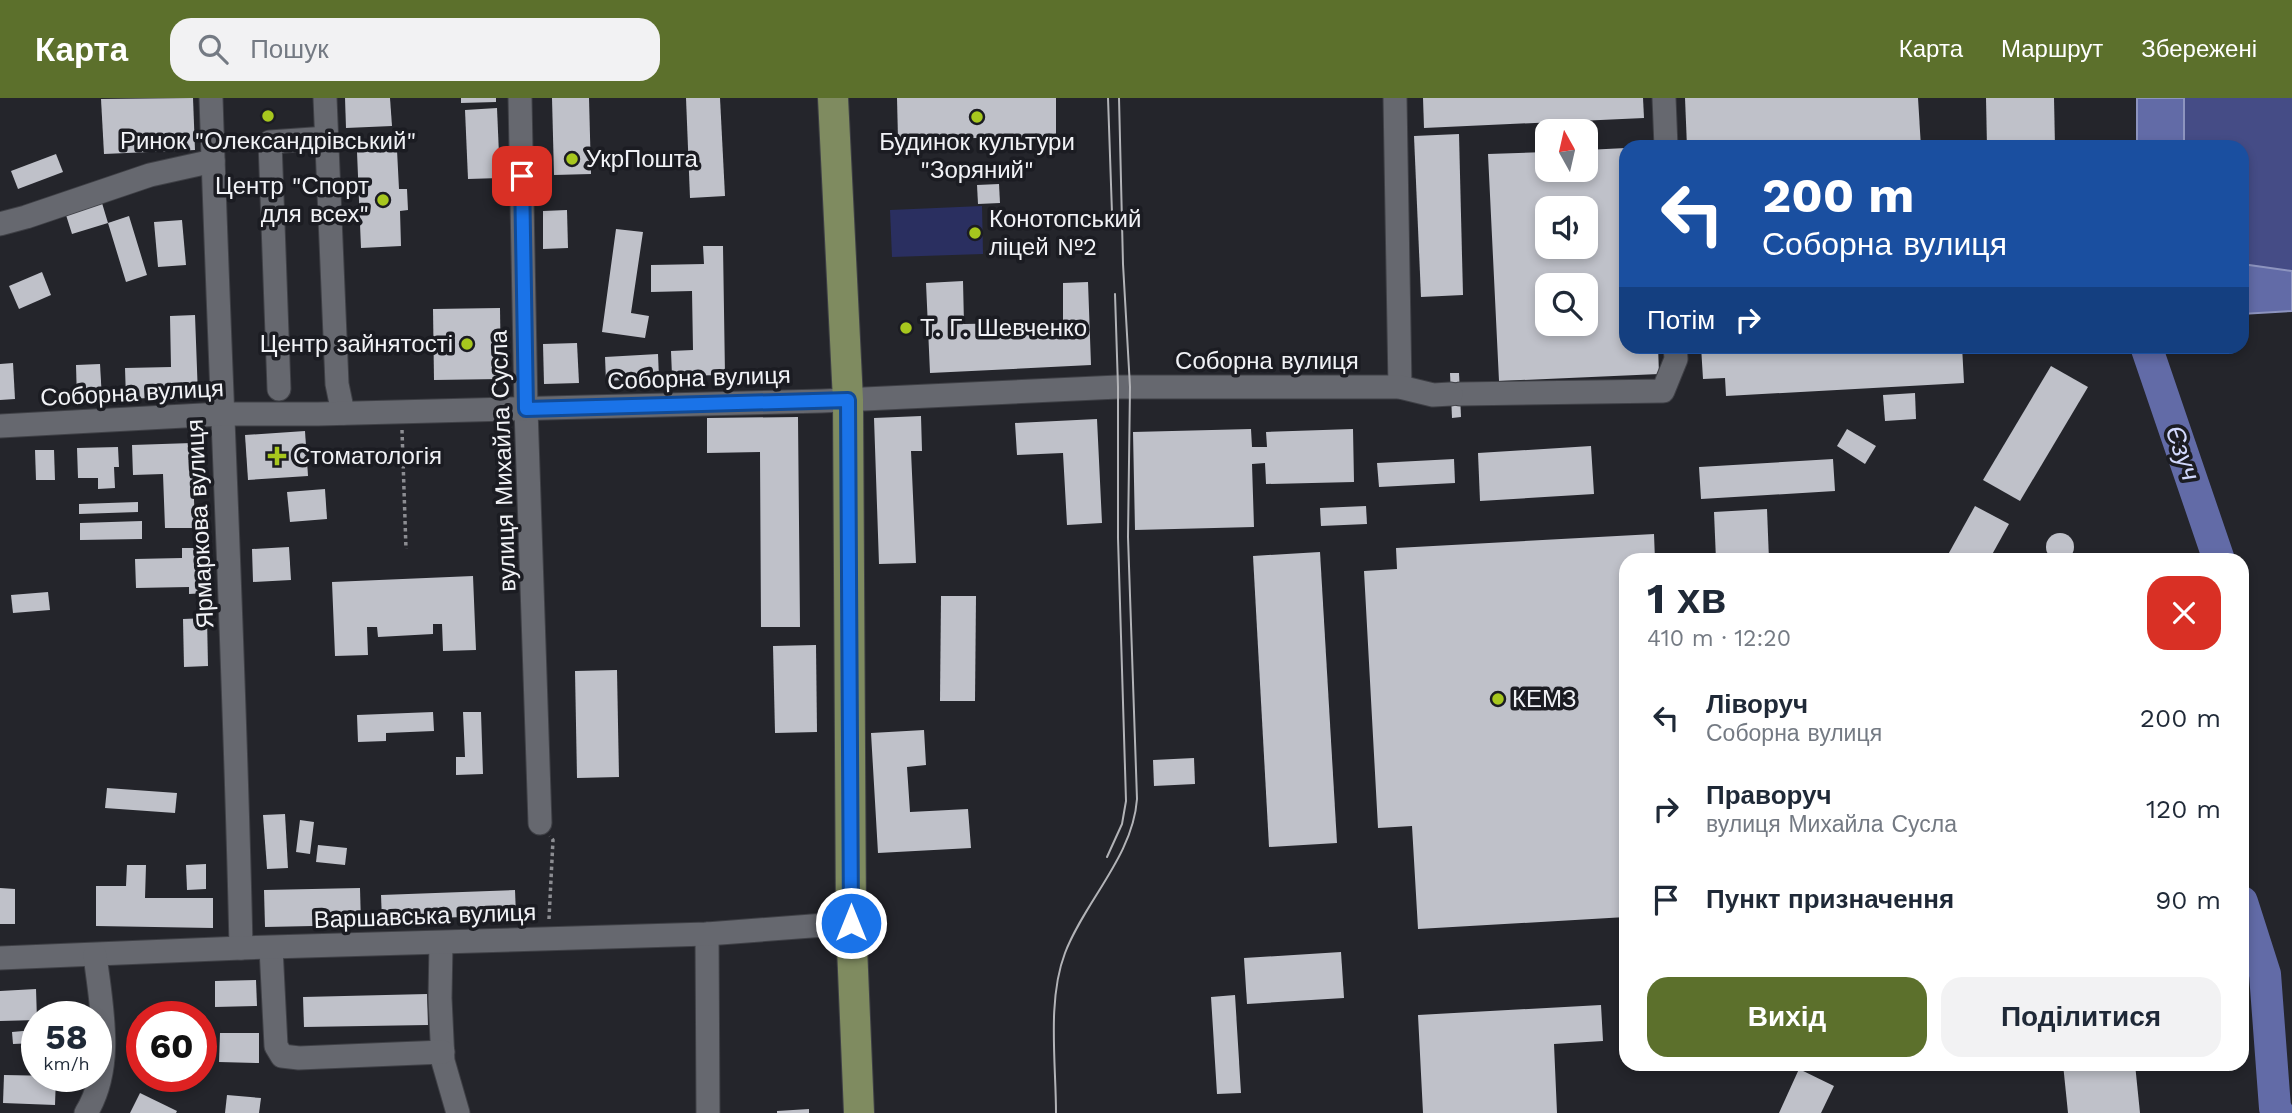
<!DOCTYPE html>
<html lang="uk">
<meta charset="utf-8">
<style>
body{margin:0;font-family:"Work Sans",sans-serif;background:#f2f2f3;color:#1f2937;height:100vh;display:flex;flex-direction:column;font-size:26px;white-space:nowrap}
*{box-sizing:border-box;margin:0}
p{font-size:23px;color:#747a83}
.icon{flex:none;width:38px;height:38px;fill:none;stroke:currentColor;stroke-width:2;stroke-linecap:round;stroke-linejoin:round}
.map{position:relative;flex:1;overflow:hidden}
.panel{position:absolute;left:1619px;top:455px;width:630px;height:518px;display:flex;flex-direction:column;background:#fff;border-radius:21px;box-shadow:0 4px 10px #0003}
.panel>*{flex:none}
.guide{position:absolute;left:1619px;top:42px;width:630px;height:214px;border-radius:21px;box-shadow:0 4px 10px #0003;background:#1a4fa0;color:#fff;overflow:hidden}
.needle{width:46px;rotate:352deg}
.fabs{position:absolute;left:1535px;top:21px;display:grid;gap:14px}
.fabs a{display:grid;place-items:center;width:63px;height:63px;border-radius:14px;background:#fff;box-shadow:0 4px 10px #0003;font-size:35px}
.speed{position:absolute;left:21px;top:903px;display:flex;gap:14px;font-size:35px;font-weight:700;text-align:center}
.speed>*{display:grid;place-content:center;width:91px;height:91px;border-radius:50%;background:#fff;box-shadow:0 4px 10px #0003;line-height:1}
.speed small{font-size:18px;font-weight:400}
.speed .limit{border:10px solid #d22;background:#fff;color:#111}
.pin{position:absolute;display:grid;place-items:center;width:60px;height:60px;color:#fff;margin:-30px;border-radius:14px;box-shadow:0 4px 10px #0006}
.me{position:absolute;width:77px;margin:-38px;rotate:0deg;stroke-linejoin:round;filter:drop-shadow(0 0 5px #0008)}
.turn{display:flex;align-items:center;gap:24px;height:147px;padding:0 28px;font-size:32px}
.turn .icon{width:91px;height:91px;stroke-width:2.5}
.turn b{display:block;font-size:49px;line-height:60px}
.then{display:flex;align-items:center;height:66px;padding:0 28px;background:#0003;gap:14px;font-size:26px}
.round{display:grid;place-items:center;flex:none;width:74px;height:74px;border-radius:21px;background:#f2f2f3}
.headline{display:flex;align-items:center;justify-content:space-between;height:119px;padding:0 28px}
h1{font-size:42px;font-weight:700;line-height:52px}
.primary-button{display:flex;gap:14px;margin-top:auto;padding:14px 28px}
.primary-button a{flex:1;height:80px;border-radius:21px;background:#5c702c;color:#fff;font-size:28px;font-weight:700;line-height:80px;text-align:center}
.primary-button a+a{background:#f2f2f3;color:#1f2937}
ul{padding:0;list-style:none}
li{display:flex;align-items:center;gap:21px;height:91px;padding:0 28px}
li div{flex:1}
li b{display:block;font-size:26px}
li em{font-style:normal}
header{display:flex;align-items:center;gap:42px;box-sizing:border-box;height:98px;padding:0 35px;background:#5c702c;color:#fff}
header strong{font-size:33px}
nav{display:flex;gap:38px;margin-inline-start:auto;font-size:24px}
.search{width:490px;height:63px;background:#f2f2f3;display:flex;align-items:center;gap:18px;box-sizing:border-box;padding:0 24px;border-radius:21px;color:#747a83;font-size:26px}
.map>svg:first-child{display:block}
.green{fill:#2a2f60}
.forest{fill:#454c86}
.water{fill:#626ba7;stroke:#8d94bf;stroke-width:2}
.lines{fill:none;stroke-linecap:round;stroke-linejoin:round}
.river{stroke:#626ba7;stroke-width:32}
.building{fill:#bfc1c9;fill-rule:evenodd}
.minor-casing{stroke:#3f4046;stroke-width:25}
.major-casing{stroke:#3f4046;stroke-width:32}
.path{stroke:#8c8d92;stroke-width:3.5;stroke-dasharray:3.5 3.5;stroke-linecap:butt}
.minor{stroke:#66686f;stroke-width:23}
.major{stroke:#7f8b60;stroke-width:30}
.tram{stroke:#b2b3b7;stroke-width:2}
.route-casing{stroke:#114b97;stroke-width:18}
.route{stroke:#1a73e8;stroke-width:12}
.poi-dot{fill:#a7c71e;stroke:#1b1c22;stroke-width:2.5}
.labels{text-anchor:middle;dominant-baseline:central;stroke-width:7;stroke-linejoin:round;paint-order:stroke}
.poi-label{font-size:24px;fill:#f1f2f6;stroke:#1b1c22;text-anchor:start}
.street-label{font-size:24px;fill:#f1f2f6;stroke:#1b1c22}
.water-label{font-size:26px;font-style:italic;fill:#d2d9fd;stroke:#1b1c22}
</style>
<header>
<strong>Карта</strong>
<div class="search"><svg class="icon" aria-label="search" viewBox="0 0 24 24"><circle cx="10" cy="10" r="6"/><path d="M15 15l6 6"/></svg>Пошук</div>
<nav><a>Карта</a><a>Маршрут</a><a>Збережені</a></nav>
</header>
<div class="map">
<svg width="2292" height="1015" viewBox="0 0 2292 1015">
<rect width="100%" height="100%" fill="#24252b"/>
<path class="green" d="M982,108L983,156L892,159L890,112Z"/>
<path class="forest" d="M2184,0H2292V173L2242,166V49H2184Z"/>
<g class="water">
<rect x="2137" y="0" width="47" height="49"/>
<path d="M2242,166L2292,173V213L2242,216Z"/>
</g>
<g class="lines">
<g class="river">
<path d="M2146,248L2219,462"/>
<path d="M2242,804L2265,876L2275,1010L2278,1015"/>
</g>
</g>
<g class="building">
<path d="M193,0L195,52L104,56L101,1Z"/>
<path d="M345,0H390L392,28L346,30Z"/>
<path d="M461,0H496V4L461,5Z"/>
<path d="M552,0H589L591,76L554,77Z"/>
<path d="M686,0H720L725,98L690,100Z"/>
<path d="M897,0H1056V39L898,41Z"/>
<path d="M1423,0H1643L1644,20L1424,30Z"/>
<path d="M1685,0H1918L1921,49H1687Z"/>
<path d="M1986,0H2054L2055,49H1987Z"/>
<path d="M497,10L500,80L468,81L465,12Z"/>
<path d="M1459,36L1463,197L1421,199L1414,38Z"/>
<path d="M1626,50V248H1658L1659,276L1499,283L1488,56L1547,54V72H1586V52ZM1547,110H1586V149H1547ZM1547,187H1586V226H1547Z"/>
<path d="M397,52L399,91H407L408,112L400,113L401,148L361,150L357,54Z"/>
<path d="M56,56L63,74L18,91L11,73Z"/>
<path d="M999,86L1000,105L978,106L977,87Z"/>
<path d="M102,105L108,125L129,118L147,177L126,184L108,125L72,136L66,117Z"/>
<path d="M567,112L568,150L543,151V113Z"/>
<path d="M182,122L186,167L158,169L154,124Z"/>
<path d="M616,131L643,134L631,215L649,218L645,240L602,234Z"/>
<path d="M703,148H723L725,277L672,278L671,253L693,252L692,193L651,194V167L704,166Z"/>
<path d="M42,174L51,197L19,211L9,188Z"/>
<path d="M963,183L964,226L1063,224V185L1088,184L1091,267L930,275L926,185Z"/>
<path d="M500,210L501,281L434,282L433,211Z"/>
<path d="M195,217L198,298L126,301L125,270L171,269L170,218Z"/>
<path d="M577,245L579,285L544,286L543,246Z"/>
<path d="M1701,248H1962L1964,285L1726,298L1725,280L1703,281Z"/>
<path d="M658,256L659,280L606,283L605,259Z"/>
<path d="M13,265L15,301L0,302V266Z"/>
<path d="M100,266L102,301L77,302L76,267Z"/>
<path d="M2051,268L2088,289L2020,403L1983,382Z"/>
<path d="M1450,275H1459L1461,319L1452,320Z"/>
<path d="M1915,295L1916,321L1885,323L1883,297Z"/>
<path d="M921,318L922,353H911L916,465L879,466L874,320Z"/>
<path d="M798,319L800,529H761L760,354L707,355V320Z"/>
<path d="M1097,321L1102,425L1067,427L1063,355L1017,357L1015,325Z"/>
<path d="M1251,331L1252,349H1267L1266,334L1353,331L1354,384L1266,386L1265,365L1252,366L1254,429L1135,432L1133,334Z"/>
<path d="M1847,331L1876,348L1865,366L1837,348Z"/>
<path d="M305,333L308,378L248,382L245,337Z"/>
<path d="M192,345L195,430H165L163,376L133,377L132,347Z"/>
<path d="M1591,348L1594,396L1480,403L1478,355Z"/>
<path d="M118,349L119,369H114L115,390L98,391V380H78L77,350Z"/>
<path d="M35,352H54L55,382H36Z"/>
<path d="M1454,361L1455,385L1379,389L1377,365Z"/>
<path d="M1833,361L1835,393L1701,401L1699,369Z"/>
<path d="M325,391L327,421L290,424L287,394Z"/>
<path d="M138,404V414L79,416V406Z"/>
<path d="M1366,408L1367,426L1321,428L1320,410Z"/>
<path d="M1975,408L2009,426L1989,462H1945Z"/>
<path d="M1767,411L1769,462H1716L1714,414Z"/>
<path d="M142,423V441L80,442V425Z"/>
<circle cx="2060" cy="449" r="14"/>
<path d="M1654,436L1655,462H1626V819L1418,831L1412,728L1378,730L1364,473L1397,471L1396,450Z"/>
<path d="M289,449L291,482L253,484L252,451Z"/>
<path d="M182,450H205L206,495L189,496V489L136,490L135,461L182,460Z"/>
<path d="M1320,454L1337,745L1269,749L1253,458Z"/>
<path d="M473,478L476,552L443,553L442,526H433V536L378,539L377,529H367L368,557L335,558L332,484Z"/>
<path d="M48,494L50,512L13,515L11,497Z"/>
<path d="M941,498H976L975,603H940Z"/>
<path d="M207,520L208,568L184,569L183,521Z"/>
<path d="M816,547L817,634L775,635L773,548Z"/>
<path d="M617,572L619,679L577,680L575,573Z"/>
<path d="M433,614L434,633L386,635V643L358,644L357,617Z"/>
<path d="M463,614H481L483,676L456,677V659H465Z"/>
<path d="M924,632L926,667L907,669L910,714L968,711L971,750L878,755L871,635Z"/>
<path d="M1194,660L1195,686L1154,688L1153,662Z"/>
<path d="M107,690L177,695L175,715L105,710Z"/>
<path d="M285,716L288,770L267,771L263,717Z"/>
<path d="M300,722L314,724L310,756L296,754Z"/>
<path d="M318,747L347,750L345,767L316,764Z"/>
<path d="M206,766V791L187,792L186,767Z"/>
<path d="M127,767H146L145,800H213V830L96,828V788H126Z"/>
<path d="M0,790L15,791V826H0Z"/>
<path d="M360,790L361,827L265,829L264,792Z"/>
<path d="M515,792L516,817L382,822L381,797Z"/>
<path d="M1341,854L1344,900L1247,906L1244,860Z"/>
<path d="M256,882L257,908L215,909V883Z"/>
<path d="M36,891L37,922L0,923V893Z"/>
<path d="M427,896L428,927L304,929L303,899Z"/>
<path d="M1235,897L1241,995L1217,996L1211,899Z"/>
<path d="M1601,907L1603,943L1554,946L1557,1015H1423L1418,917Z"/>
<path d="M34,932L35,945L13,946L12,934Z"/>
<path d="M220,935H259V965L219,964Z"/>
<path d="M1967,966H1987L1984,973Z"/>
<path d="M2063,966H2135L2140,1015H2068Z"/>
<path d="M1799,971L1834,988L1821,1015H1779Z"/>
<path d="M4,977L56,978L55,1007L3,1005Z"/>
<path d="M140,995L177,1013L176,1015H130Z"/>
<path d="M227,997L261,1000L259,1015H225Z"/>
<path d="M809,1011V1015H777V1013Z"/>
</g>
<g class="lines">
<defs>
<g id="minor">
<path d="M211,0C220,283 235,566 241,850"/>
<path d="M325,0L337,286L343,315"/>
<path d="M520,0L526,311L540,725"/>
<path d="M1395,0L1400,289"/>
<path d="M1664,0L1666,49"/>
<path d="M0,126L26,119L150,77L213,63"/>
<path d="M279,291L270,44L327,40"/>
<path d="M1460,296L1663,293L1676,261L1675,248"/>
<path d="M0,328L221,316H318L822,303L1118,289H1400L1433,297L1451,296"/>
<path d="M707,836L708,1015"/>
<path d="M441,845L440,900L443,963L458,1015"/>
<path d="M271,850L276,948L282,958L299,960L443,954"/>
<path d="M0,860L241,850L707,836L851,825"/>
<path d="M86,1015C115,968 101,908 95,857"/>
</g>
<path id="major" d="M833,0L848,302L851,825L859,1015"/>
</defs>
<use href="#minor" class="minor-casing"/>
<use href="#major" class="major-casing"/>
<g class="path">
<path d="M402,332L406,451"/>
<path d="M549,821L553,742L550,738"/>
</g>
<use href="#minor" class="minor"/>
<use href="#major" class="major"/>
<g class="tram">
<path d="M1108,0L1112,115"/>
<path d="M1107,759L1122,726L1126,703L1118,440V289L1115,196"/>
<path d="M1056,1015C1056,965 1047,902 1065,855C1085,803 1133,758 1137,701L1128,439L1130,289L1123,166L1119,0"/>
</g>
</g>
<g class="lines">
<defs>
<path id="route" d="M522,78L526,311L848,302L851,825"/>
</defs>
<use href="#route" class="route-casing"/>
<use href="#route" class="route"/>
</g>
<g class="poi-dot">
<circle cx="268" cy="18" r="7"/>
<circle cx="977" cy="19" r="7"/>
<circle cx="572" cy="61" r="7"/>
<circle cx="383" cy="102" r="7"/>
<circle cx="975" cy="135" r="7"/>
<circle cx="906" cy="230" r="7"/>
<circle cx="467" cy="246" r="7"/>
<path d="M273.5 347.5h7v7h7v7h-7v7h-7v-7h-7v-7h7z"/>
<circle cx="1498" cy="601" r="7"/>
</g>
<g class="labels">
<g class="poi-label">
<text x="268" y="43" text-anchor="middle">Ринок "Олександрівський"</text>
<text x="977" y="44" text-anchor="middle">Будинок культури<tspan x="977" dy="28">"Зоряний"</tspan></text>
<text x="586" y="61">УкрПошта</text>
<text x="369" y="88" text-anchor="end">Центр "Спорт<tspan x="369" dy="28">для всех"</tspan></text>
<text x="989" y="121">Конотопський<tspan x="989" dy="28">ліцей №2</tspan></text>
<text x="920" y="230">Т. Г. Шевченко</text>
<text x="453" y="246" text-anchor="end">Центр зайнятості</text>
<text x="293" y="358">Стоматологія</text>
<text x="1512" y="601">КЕМЗ</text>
</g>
<g class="street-label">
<text x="1267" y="263">Соборна вулиця</text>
<text transform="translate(699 280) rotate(-2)">Соборна вулиця</text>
<text transform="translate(132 295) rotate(-3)">Соборна вулиця</text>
<text transform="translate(503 363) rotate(-92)">вулиця Михайла Сусла</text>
<text transform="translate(200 426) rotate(-93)">Ярмаркова вулиця</text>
<text transform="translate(425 818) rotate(-2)">Варшавська вулиця</text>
</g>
<g class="water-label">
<text transform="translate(2183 355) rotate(71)">Єзуч</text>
</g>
</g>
</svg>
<div class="fabs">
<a><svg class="needle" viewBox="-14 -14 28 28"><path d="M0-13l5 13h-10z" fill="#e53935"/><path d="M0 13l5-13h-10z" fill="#747a83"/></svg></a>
<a><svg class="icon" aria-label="sound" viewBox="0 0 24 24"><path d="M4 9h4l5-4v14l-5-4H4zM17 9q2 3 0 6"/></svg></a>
<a><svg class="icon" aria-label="search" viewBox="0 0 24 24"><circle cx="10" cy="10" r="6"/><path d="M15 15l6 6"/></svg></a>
</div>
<div class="speed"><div>58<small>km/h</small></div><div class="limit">60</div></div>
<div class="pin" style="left:522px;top:78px;background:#d93025"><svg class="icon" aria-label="arrive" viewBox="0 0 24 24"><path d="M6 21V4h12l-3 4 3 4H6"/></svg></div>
<svg class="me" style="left:851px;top:825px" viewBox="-20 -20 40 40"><circle r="17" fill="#1a73e8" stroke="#fff" stroke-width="3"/><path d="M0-11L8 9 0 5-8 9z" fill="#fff"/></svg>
<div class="guide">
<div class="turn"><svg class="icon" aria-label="left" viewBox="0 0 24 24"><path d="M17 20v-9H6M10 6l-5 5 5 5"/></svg><div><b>200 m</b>Соборна вулиця</div></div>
<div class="then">Потім<svg class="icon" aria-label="right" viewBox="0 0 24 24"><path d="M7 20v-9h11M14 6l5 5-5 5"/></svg></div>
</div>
<section class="panel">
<div class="headline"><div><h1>1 хв</h1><p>410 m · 12:20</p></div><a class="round" style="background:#d93025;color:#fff"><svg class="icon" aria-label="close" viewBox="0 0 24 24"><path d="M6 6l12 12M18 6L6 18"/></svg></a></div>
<ul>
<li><svg class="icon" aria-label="left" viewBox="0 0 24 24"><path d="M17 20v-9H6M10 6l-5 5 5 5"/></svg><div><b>Ліворуч</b><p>Соборна вулиця</p></div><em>200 m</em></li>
<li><svg class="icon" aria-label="right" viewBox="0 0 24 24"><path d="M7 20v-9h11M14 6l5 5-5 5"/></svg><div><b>Праворуч</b><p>вулиця Михайла Сусла</p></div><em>120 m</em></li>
<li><svg class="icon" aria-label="arrive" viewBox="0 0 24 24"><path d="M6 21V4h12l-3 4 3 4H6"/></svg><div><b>Пункт призначення</b></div><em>90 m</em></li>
</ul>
<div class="primary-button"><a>Вихід</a><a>Поділитися</a></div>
</section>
</div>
